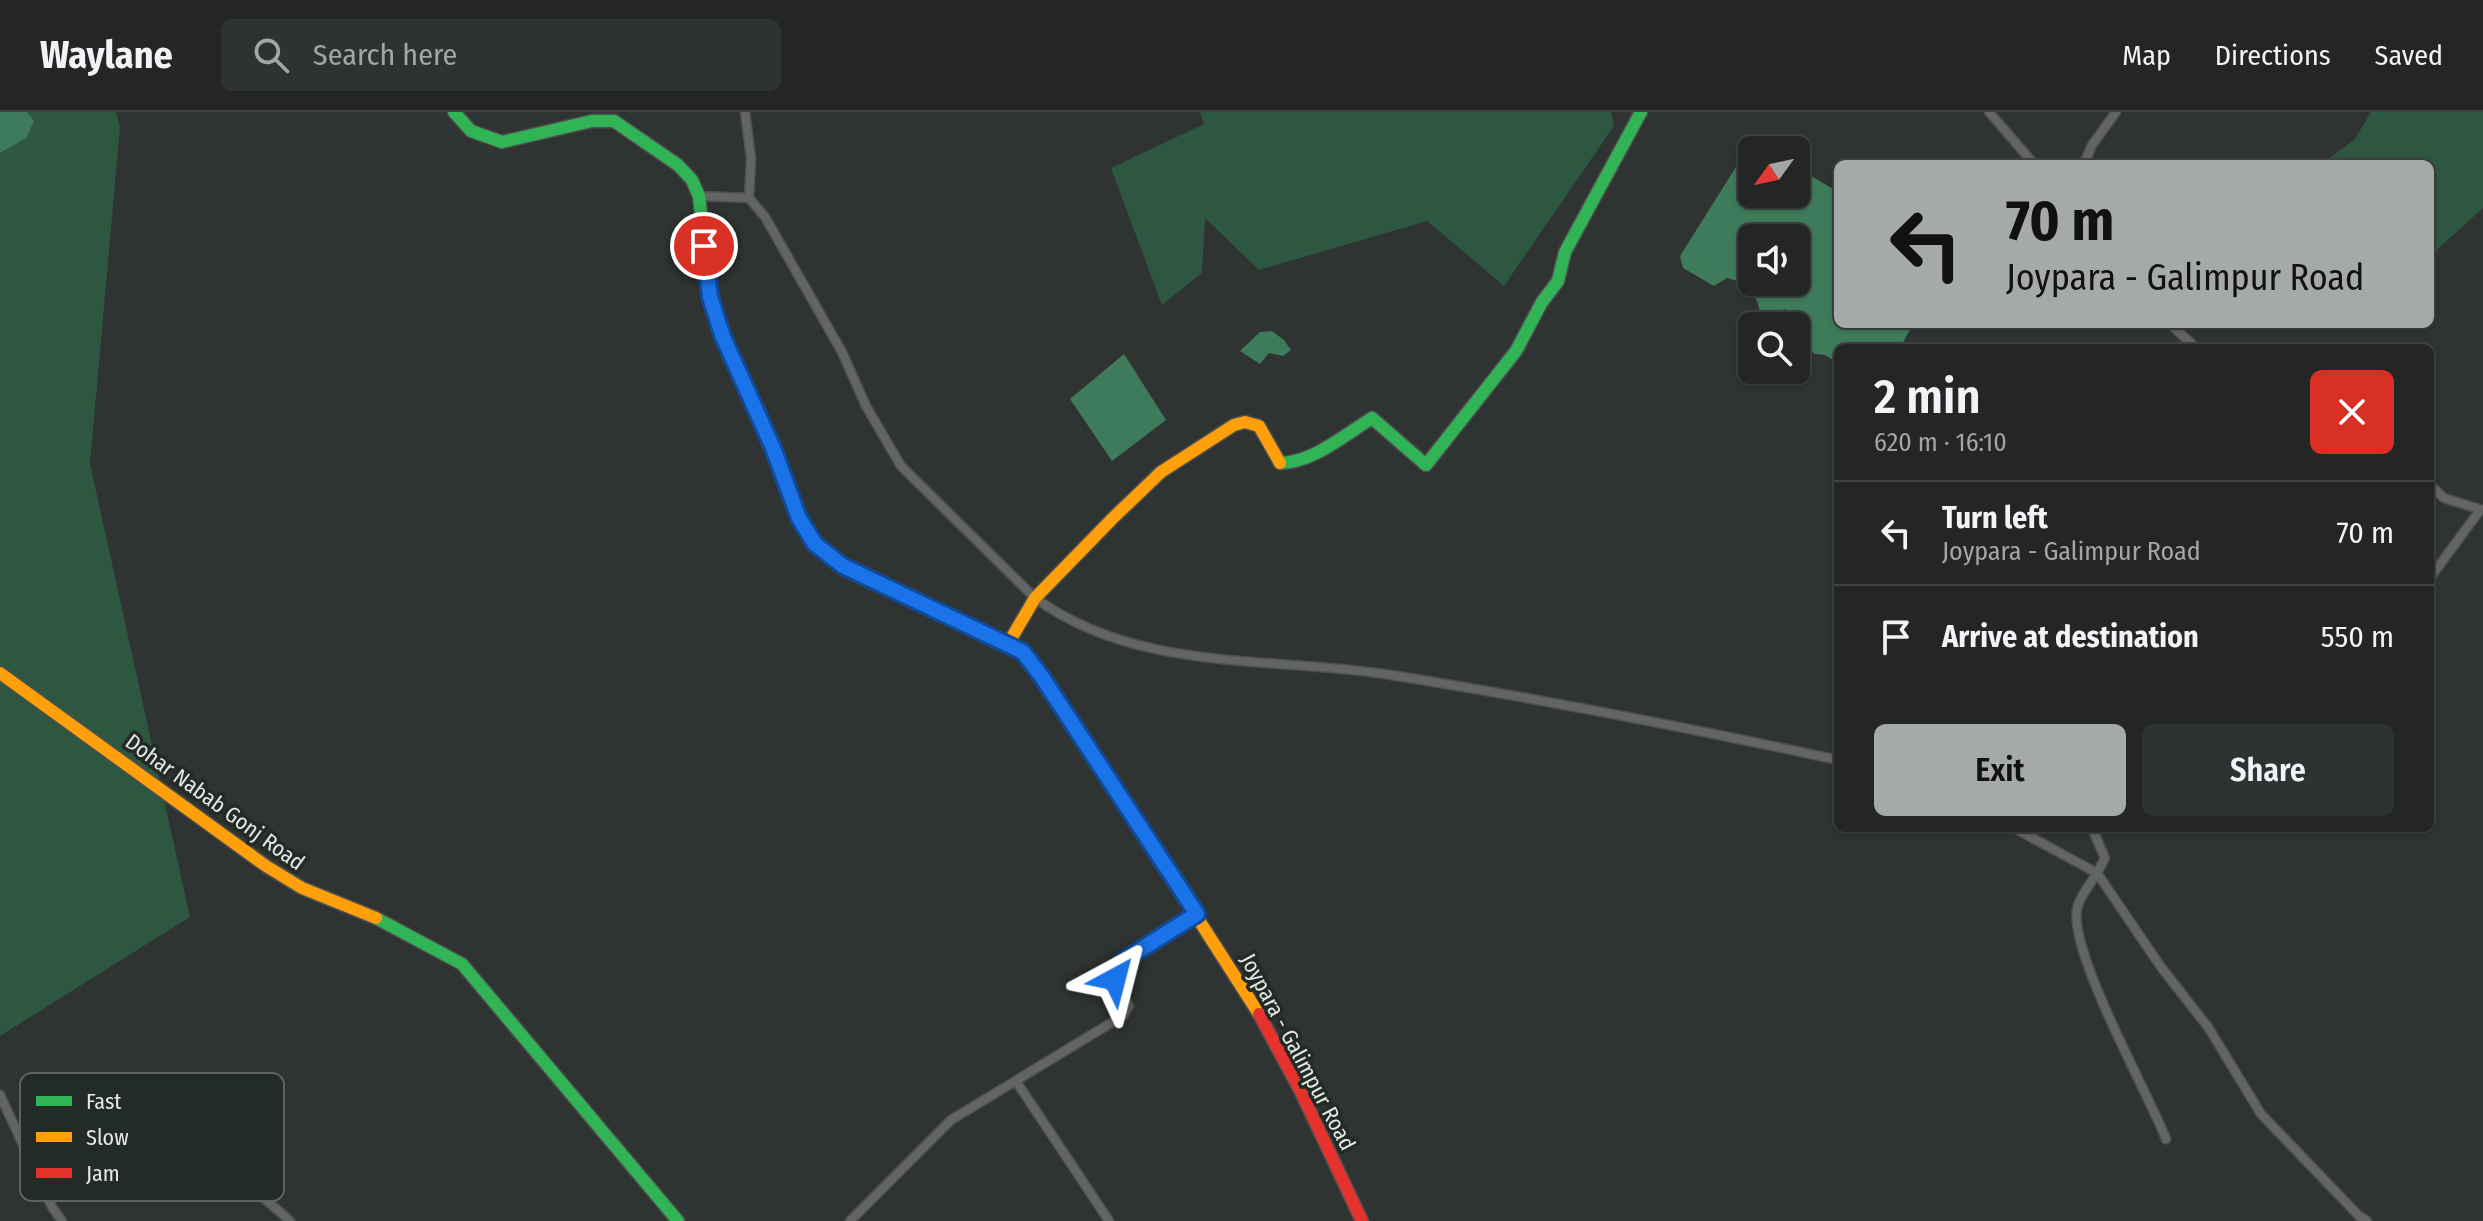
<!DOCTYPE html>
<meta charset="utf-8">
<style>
body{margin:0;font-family:"Fira Sans Condensed",sans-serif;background:#2f3232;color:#f1f3f6;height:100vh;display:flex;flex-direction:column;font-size:30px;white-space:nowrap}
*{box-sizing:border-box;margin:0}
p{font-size:26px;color:#a3a5a7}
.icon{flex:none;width:44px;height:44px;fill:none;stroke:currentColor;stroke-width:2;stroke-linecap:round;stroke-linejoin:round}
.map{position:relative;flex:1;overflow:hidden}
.side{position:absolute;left:1834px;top:232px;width:600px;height:488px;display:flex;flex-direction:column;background:#232625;border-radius:12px;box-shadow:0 2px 6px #0004,0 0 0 2px #404342}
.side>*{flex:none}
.guide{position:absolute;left:1834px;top:48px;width:600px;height:168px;border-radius:12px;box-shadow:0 2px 6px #0004,0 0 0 2px #404342;background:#a5a9a7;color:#111;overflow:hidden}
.needle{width:52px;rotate:237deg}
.fabs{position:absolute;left:1738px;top:24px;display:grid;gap:16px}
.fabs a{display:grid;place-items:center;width:72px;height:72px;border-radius:12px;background:#232625;box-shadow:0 2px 6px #0004,0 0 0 2px #404342;font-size:40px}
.pin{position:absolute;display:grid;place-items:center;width:68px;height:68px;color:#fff;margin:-34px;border:4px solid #fff;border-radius:50%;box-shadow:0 2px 8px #0007}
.me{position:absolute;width:88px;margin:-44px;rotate:38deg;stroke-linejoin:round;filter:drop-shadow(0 0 6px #0008)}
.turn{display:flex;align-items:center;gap:28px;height:168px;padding:0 40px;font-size:36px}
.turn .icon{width:104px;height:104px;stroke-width:2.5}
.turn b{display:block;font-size:56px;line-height:68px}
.round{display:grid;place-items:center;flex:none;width:84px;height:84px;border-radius:12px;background:#2f3232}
.headline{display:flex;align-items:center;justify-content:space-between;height:136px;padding:0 40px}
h1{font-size:48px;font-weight:600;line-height:60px}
.action{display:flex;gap:16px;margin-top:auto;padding:16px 40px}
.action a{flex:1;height:92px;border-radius:12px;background:#a5a9a7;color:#111;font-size:32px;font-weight:600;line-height:92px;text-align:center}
.action a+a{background:#2f3232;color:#f1f3f6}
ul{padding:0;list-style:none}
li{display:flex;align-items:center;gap:24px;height:104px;padding:0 40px;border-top:2px solid #404342}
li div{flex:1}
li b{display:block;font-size:30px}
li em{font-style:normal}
header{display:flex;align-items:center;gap:48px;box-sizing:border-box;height:112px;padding:0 40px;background:#232625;border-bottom:2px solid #404342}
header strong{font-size:38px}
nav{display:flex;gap:44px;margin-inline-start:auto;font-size:28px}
.search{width:560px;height:72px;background:#2f3232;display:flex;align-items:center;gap:20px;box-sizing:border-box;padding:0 28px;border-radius:12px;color:#a3a5a7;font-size:30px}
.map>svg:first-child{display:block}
.green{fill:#2e5741}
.water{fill:#3e7b5a;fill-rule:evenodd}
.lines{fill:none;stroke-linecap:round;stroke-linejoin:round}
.street-casing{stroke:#4d504e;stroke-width:11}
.fast-casing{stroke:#4d504e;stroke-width:15}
.slow-casing{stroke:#4d504e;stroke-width:15}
.jam-casing{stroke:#4d504e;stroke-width:15}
.street{stroke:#626563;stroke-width:8}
.fast{stroke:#30b455;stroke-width:12}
.slow{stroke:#ff9f0a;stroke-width:12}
.jam{stroke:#e5322d;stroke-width:12}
.route-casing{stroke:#114b97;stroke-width:20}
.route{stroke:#1a73e8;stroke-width:14}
.labels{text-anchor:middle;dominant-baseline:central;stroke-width:7;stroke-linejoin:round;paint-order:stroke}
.street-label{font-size:22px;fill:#e5e9e6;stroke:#232b26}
.key{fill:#232b26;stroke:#5d6460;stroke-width:2}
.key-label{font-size:22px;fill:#e5e9e6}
</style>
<header>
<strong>Waylane</strong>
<div class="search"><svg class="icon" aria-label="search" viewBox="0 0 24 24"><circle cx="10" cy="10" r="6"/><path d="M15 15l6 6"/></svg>Search here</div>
<nav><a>Map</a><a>Directions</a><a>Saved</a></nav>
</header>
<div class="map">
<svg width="2483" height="1109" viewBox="0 0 2483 1109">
<rect width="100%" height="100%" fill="#2f3331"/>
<g class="green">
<path d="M0,0H116L120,15L90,352L190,805L0,924Z"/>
<path d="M1200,0H1611L1614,14L1504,174L1427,109L1259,158L1205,106L1202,161L1162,193L1111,56L1204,12Z"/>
<path d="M2371,0H2483V96L2430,144V52H2322L2355,27Z"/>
</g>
<g class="water">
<path d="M0,0H27L34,9L26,26L0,41Z"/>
<path d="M1755,32L1766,38H1752V82H1796V55L1838,80V212H1913L1900,236H1838V251L1825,243L1815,242L1796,230V222L1802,210L1785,197L1771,202L1765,210L1760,206C1760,185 1748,170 1727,166L1714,174L1683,156L1680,144L1746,39ZM1796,126V170H1752V126Z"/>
<path d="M1272,219L1284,228L1291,238L1283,244L1269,241L1260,252L1240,239L1260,220Z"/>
<path d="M1124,242L1166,308L1112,349L1070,287Z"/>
</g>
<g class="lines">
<defs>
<g id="street">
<path d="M745,0L751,46L749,86"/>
<path d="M1989,0L2034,52"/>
<path d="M2084,52L2092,33L2116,0"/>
<path d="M699,84L749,86L765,105L842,240L866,294L901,354L1035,486C1138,561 1272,544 1391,563C1541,587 1690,616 1838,648"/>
<path d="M2170,212L2196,236"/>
<path d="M2430,373L2444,386L2482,398"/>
<path d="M2430,466L2480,398"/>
<path d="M2014,716L2097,761C2091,771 2082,782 2078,793C2064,833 2149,982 2166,1027"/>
<path d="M2092,716L2105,746L2097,761L2161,855L2208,915L2261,1002L2359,1104L2367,1109"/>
<path d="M1016,969L1109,1109"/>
<path d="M0,983L52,1095L62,1109"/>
<path d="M232,1058L290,1109"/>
<path d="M850,1109L951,1008L1124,903L1129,894L1115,867V857L1135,840L1197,802"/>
</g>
<g id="fast">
<path d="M454,0L471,19L502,30L592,9H614L678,53L692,68L699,84L710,185L723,225L773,336L799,406L815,432L843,454L1023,540L1120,685"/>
<path d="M1280,351C1312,351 1345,323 1372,306L1426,353L1516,239L1542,190L1558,169L1565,140L1641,0"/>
<path d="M376,806L462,852L678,1109"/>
</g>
<g id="slow">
<path d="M1008,532L1035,486L1113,406L1161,360L1234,313L1245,310L1259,314L1280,351"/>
<path d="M0,561L266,754L302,776L376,806"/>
<path d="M1120,685L1259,902"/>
</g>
<path id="jam" d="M1259,902L1301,980L1362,1109"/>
</defs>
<use href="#street" class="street-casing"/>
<use href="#fast" class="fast-casing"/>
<use href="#slow" class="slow-casing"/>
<use href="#jam" class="jam-casing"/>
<use href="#street" class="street"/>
<use href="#fast" class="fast"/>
<use href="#slow" class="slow"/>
<use href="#jam" class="jam"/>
</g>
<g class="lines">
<defs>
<path id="route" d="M704,134L710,185L723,225L773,336L799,406L815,432L843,454L1023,540L1042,565L1197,802L1124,848L1115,857V867"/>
</defs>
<use href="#route" class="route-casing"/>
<use href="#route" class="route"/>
</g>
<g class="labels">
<g class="street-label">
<text transform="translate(215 690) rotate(36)">Dohar Nabab Gonj Road</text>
<text transform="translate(1298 940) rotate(62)">Joypara - Galimpur Road</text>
</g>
</g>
<rect x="20" y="961" width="264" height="128" rx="12" class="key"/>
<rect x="36" y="984" width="36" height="10" fill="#30b455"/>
<rect x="36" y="1020" width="36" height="10" fill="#ff9f0a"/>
<rect x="36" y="1056" width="36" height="10" fill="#e5322d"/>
<g class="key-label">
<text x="86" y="997">Fast</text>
<text x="86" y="1033">Slow</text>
<text x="86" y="1069">Jam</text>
</g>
</svg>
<div class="fabs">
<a><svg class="needle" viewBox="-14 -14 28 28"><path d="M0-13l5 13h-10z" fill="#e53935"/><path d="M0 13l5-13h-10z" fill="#a3a5a7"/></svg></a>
<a><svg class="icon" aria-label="sound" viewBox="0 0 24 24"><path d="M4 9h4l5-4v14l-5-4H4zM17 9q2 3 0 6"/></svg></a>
<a><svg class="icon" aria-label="search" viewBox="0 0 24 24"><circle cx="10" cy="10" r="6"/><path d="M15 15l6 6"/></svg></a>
</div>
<div class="pin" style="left:704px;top:134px;background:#d93025"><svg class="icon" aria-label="arrive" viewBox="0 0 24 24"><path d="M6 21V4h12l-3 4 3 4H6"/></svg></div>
<svg class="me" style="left:1115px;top:867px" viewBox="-20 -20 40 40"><path d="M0-17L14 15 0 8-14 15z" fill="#1a73e8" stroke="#fff" stroke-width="4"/></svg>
<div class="guide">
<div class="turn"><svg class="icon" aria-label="left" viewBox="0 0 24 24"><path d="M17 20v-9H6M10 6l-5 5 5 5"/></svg><div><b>70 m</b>Joypara - Galimpur Road</div></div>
</div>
<section class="side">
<div class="headline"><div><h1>2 min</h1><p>620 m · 16:10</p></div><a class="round" style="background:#d93025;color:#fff"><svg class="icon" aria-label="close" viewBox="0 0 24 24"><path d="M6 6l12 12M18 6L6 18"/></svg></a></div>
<ul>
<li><svg class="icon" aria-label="left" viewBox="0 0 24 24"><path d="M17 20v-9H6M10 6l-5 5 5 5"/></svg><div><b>Turn left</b><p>Joypara - Galimpur Road</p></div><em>70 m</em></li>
<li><svg class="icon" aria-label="arrive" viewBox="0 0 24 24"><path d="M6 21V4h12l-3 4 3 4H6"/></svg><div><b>Arrive at destination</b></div><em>550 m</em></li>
</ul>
<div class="action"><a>Exit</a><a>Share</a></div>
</section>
</div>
